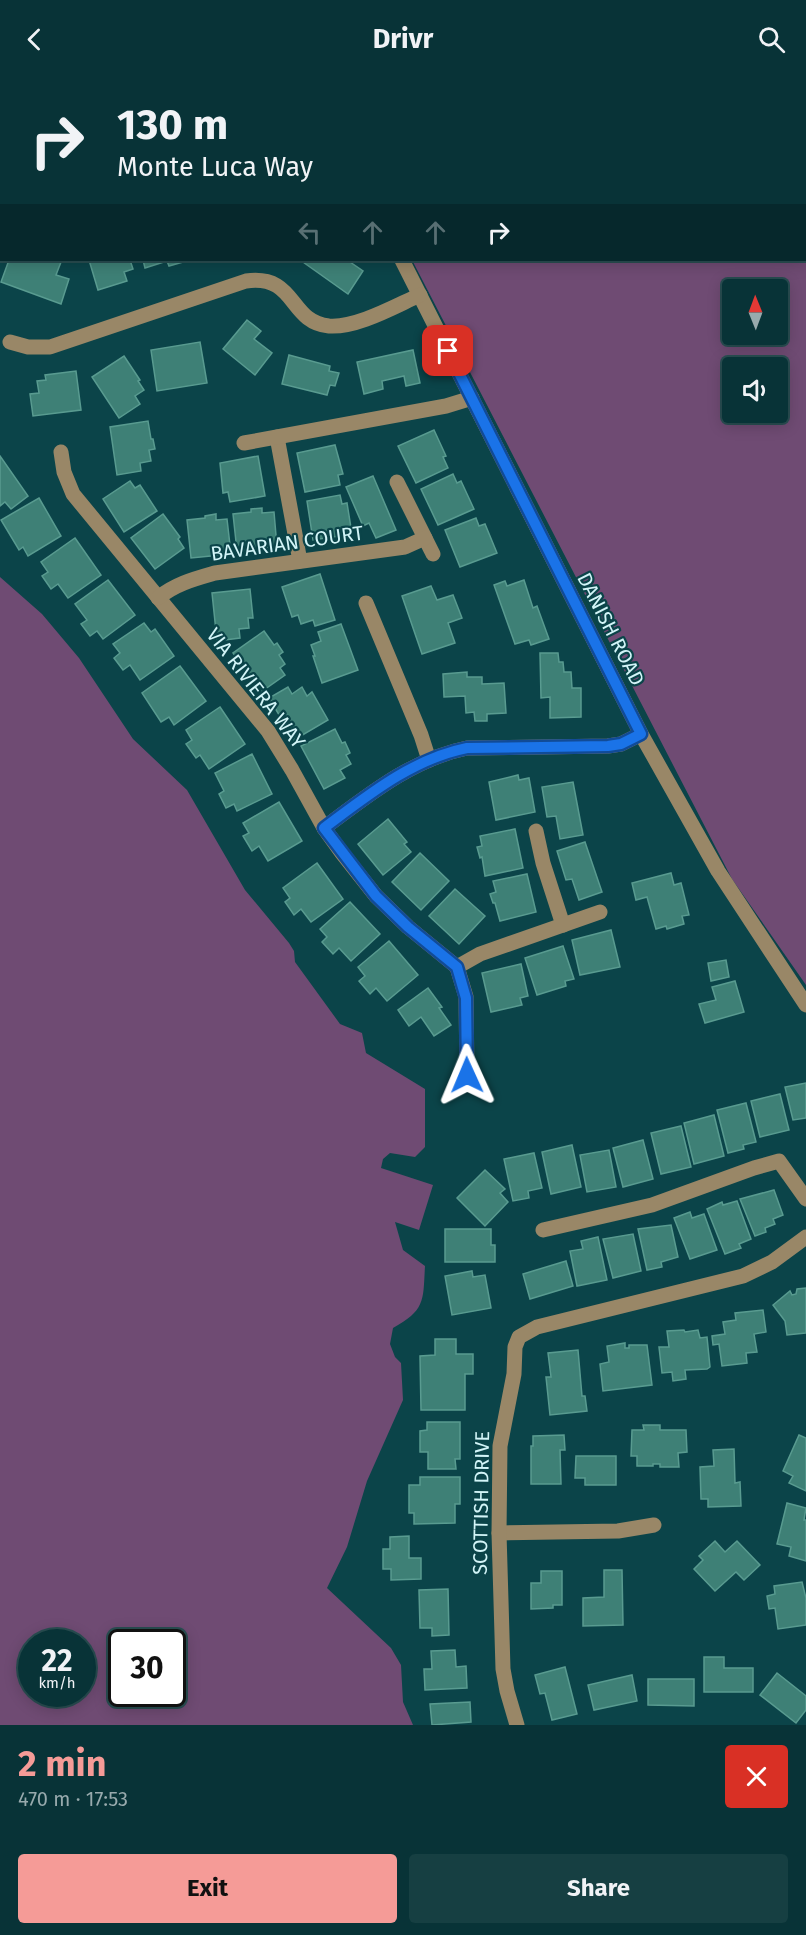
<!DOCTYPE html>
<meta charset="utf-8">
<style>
body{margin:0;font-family:"Fira Sans",sans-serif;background:#163f42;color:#f1f3f6;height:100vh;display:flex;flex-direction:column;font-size:22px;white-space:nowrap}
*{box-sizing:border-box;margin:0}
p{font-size:20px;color:#98aaad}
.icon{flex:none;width:33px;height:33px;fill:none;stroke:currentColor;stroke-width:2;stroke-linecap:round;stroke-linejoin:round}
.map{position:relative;height:1647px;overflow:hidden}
.sheet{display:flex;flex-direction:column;background:#083337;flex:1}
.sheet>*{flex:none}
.guide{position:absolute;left:0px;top:0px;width:807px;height:183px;box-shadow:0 3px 15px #0003,0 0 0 2px #294e52;background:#083337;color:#f1f3f6;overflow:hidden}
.needle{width:39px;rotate:359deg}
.buttons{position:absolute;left:722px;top:201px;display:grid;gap:12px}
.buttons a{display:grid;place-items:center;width:66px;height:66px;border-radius:6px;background:#083337;box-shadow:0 3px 15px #0003,0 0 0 2px #294e52;font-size:30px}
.speed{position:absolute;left:18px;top:1551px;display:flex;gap:12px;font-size:30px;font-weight:700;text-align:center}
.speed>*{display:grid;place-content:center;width:78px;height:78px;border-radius:50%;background:#083337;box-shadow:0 3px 15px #0003,0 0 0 2px #294e52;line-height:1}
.speed small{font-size:15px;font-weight:400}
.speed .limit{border:3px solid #111;border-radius:9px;background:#fff;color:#111}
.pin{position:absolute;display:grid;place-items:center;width:51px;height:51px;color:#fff;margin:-26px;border-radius:12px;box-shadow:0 3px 9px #0006}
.me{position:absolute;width:66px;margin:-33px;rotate:359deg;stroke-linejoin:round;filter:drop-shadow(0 0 4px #0008)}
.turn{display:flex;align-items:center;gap:21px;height:126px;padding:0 18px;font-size:27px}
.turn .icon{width:78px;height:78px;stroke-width:2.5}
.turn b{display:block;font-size:42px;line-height:51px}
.lanes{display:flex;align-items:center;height:57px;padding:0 18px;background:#0003;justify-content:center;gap:30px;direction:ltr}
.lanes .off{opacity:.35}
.round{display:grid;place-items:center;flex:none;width:63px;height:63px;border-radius:6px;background:#163f42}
.head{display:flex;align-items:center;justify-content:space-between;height:102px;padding:0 18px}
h1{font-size:36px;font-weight:700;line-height:45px;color:#f59b97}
.button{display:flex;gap:12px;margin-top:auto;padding:12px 18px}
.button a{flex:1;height:69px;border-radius:6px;background:#f59b97;color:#111;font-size:24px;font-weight:700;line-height:69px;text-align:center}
.button a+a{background:#163f42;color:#f1f3f6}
header{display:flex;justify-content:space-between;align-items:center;height:78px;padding:0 18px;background:#083337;font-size:27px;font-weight:700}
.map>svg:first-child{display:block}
.green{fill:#6f4b73;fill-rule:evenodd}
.building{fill:#3e8076;stroke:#599b90;stroke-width:1.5}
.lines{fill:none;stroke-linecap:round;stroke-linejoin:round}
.minor{stroke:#998767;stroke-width:15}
.route-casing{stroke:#114b97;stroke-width:15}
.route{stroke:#1a73e8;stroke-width:10}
.labels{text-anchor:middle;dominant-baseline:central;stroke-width:4.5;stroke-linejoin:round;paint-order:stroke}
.street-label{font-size:20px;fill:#d3f5f8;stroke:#0b4449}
</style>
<header><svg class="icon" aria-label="back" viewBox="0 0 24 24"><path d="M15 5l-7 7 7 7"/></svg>Drivr<svg class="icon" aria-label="search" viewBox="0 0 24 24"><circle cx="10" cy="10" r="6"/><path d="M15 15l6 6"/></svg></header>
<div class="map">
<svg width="806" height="1647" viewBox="0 0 806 1647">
<rect width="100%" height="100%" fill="#0b4449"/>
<g class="green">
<path d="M806,18V907L732,801L412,182H806ZM732,212H777V256H732ZM732,290H777V334H732Z"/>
<path d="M0,499L42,536L79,580L133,661L187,712L245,812L289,865L294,873L295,884L340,946L362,955L366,975L425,1011V1069L415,1079L390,1075L383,1081L381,1090L433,1107L419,1152L395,1144L403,1172L425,1188C423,1222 426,1232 393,1250L390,1266L395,1279L401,1285L403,1322L367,1403L347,1469L327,1510L391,1570L401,1587L403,1624L413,1647H0ZM32,1564H82V1616H32ZM122,1564H172V1616H122Z"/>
</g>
<g class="building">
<rect x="669" y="0" width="36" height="2"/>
<path d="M9,182H54L61,184L56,197L69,201L61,226L1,204Z"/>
<path d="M89,182H130L133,191L124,194L127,203L98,212Z"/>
<path d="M143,182H190L169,188L167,183L145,190Z"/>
<path d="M304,182H347L363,193L348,216L303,184Z"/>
<path d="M247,242L261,253L254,261L272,275L255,297L223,271Z"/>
<path d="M200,264L207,305L157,313L151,272Z"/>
<path d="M413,272L420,305L406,308L404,298L382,303L383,311L364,316L357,284Z"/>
<path d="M289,277L330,288L329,293L339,295L335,308L330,307L327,317L282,306Z"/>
<path d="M124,278L140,302L138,303L144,312L135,318L140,326L119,340L92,299Z"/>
<path d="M76,293L81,332L33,338L30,316L39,315L37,303L46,302L45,297Z"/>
<path d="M148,343L151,361H153L155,371L149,372L151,383L140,385L141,393L117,397L110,349Z"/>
<path d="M434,352L446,378L443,379L448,390L416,405L398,368Z"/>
<path d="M335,367L343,396L338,397L340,407L305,414L297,375Z"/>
<path d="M0,378L28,418L11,431L5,424L0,428Z"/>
<path d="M258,378L265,418L230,424L228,414L223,415L220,385Z"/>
<path d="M453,396L457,405L461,403L474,431L438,447L421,411Z"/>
<path d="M373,398L396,452L376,460L369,445L363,448L346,409Z"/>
<path d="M130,403L135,410L140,407L157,433L124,454L103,421Z"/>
<path d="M340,417L342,426L347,425L352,456L313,462L307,423Z"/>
<path d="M39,420L61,458L28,478L23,469L19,472L1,442Z"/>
<path d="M262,430V435L274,434L277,469L237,473L233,436L251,434V431Z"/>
<path d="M163,436L180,459L178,461L184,470L155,491L131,460Z"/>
<path d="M216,436V442L227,441L231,476L191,480L187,442L205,440V438Z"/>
<path d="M476,440L479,448L485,446L497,475L460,489L445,452Z"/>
<path d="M75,460L101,497L68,520L58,506L51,511L42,498L48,494L41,484Z"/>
<path d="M320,496L335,542L315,548L313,542L301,546L298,537L292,539L282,509Z"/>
<path d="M108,502L135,537L103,561L97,553L90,558L81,546L87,542L75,526Z"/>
<path d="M524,502L533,530L537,528L549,561L531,567L529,562L515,566L494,507L505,503L507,508Z"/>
<path d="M431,508L437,522L453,517L462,540L448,545L455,565L422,576L402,518Z"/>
<path d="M250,511L253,540H248L249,550L239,551L240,560L217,563L212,515Z"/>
<path d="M144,545L151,554L155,551L174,578L140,602L130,587L123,592L114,580L120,575L113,566Z"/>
<path d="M341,546L358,592L322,605L313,578H315L311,567L321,563L318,554Z"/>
<path d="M264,553L274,567L277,565L283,574L279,577L285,586L280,590L285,597L261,614L233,575Z"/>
<path d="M540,575H558L559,584H563L564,594H571L572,610H581V639L550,640V619L541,620Z"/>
<path d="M180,588L206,623L174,647L169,639L161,644L142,615Z"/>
<path d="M467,594V599H482V606L504,605L506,635L487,636V643H475L474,634L466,635L465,618L444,619L443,596Z"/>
<path d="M288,609L292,616L302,609L307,618L312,614L328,642L294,662L269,620Z"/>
<path d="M220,629L245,666L209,691L200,677L196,680L186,666L192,662L186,652Z"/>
<path d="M335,651L342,665L345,664L350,675L346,677L351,686L340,692L345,700L324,711L301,668Z"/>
<path d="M252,676L272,716L237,733L234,726L226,730L219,716L224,713L215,695Z"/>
<path d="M518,697L519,702L529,700L535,734L496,742L489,704Z"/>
<path d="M573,704L583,757L560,761L556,738L547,739L542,709Z"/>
<path d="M279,724L302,763L268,783L259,768L252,773L243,758L249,755L243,745Z"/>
<path d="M388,741L407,764L404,766L411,774L383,797L358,766Z"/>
<path d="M515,751L523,790L485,798L482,779L480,780L477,769L482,768L480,758Z"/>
<path d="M585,764L602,814L579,822L572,801L566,802L557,773Z"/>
<path d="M420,775L449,803L421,832L392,804Z"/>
<path d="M317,785L343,821L311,844L301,831L294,837L285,824L290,820L283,810Z"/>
<path d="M671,795L674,807L681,805L689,837L682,838L684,846L667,851L666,848L656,851L647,819L636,822L632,805Z"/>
<path d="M527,796L536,834L500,843L495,825H493L490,816L496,814L493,803Z"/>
<path d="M455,811L485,838L459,866L429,838Z"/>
<path d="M350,824L380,856L351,883L339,870L333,876L322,864L327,859L320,851Z"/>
<path d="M611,852L620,889L580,897L572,862Z"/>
<path d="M389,863L418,897L387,923L376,910L370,916L359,903L365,898L358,889Z"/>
<path d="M563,868L574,901L565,903L566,908L537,917L525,880Z"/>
<path d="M726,882L729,899L711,903L708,885Z"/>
<path d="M521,886L528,918L520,920L522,927L491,934L482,895Z"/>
<path d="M735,903L744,934L705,945L699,926L716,922L712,909Z"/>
<path d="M428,910L442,929L439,930L451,947L434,958L421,939L409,948L398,932Z"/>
<path d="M806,1005V1040L793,1042L785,1009Z"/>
<path d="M780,1016L789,1052L760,1059L751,1023Z"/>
<path d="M746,1025L756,1064L743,1067L744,1071L728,1075L717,1032Z"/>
<path d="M714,1037L724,1078L694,1086L684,1045Z"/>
<path d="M681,1048L691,1089L661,1096L651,1055Z"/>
<path d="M643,1062L653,1101L623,1109L613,1070Z"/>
<path d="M572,1067L581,1109L551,1116L542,1074Z"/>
<path d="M609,1072L616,1109L587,1114L580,1077Z"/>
<path d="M534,1075L542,1110L528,1113L529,1120L513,1123L504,1081Z"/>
<path d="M485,1092L505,1111L500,1115L508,1124L485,1148L457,1120Z"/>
<path d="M774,1112L783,1137L773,1141L775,1146L765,1150L766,1154L755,1158L740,1121Z"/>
<path d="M737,1123L751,1161L739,1166L741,1170L725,1176L707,1131L722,1124L723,1127Z"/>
<path d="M690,1134L692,1140L704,1136L717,1172L690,1181L674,1140Z"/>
<path d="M671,1147L678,1179L661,1184L662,1189L647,1192L638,1151Z"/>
<path d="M445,1151H491V1167H495V1184H445Z"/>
<path d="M633,1156L641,1193L613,1200L603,1161Z"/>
<path d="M598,1159L607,1202L577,1208L570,1173L583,1171L581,1163Z"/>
<path d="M566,1183L573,1208L530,1221L523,1196Z"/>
<path d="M472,1193L473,1199L485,1197L491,1230L452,1237L445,1198Z"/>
<path d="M806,1210V1255L787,1257L785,1243L773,1227L790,1213L792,1217L796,1216L797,1211Z"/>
<path d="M763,1232L766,1254L754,1256L757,1274L746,1275L747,1285L722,1288L719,1266L713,1267L712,1258L725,1256L723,1244L736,1242L735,1235Z"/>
<path d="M684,1252L685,1254L698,1252L700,1260L707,1259L710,1289L707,1291L685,1292L686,1301L673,1303L672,1294L662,1295L659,1269H669L667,1253Z"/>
<path d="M435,1261H456V1276H473V1296H465V1332H421L420,1278L435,1277Z"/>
<path d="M625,1265V1270H629V1267H647L652,1307L603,1313L600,1286L609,1284L607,1268Z"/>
<path d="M578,1272L582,1318H585L587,1333L550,1337L546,1299H551L548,1275Z"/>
<path d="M427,1344H460V1381H455L456,1391H428V1374H420V1353L427,1352Z"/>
<path d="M643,1347H660V1352H686L687,1374L678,1375L679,1389H660V1386H653V1388H637V1378H631L632,1352H644Z"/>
<path d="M564,1357L565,1372H560L561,1406H531V1368H533V1358Z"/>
<path d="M799,1357L806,1360V1413L789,1405L793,1398L783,1393Z"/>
<path d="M734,1371L735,1405L740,1404L741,1428L708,1429V1421H701L700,1389L714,1388L713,1372Z"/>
<path d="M576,1378H616V1407H585V1400H575Z"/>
<path d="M420,1399H460V1426H455V1445L414,1446V1435H409V1407H420Z"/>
<path d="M787,1425L806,1430L804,1442H806V1483L789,1478L791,1469L777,1466Z"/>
<path d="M409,1458V1480H421V1501L391,1502V1491H383V1471H390V1459Z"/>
<path d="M715,1463L725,1474L737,1463L760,1487L744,1502L736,1494L715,1513L694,1491L703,1482L699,1478Z"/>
<path d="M604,1492H622L623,1547L583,1548V1520L604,1519Z"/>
<path d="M541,1493H562V1527H553V1530L531,1531V1505H541Z"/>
<path d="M802,1504L806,1520V1547L778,1551L775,1530L769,1531L767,1518L775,1516L774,1508Z"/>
<path d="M448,1511L449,1557L432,1558V1550H420L419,1512Z"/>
<path d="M455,1572L456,1589L466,1588L467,1610L425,1612L424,1591H432L431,1573Z"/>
<path d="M704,1579H724V1590H753V1614H704Z"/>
<path d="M565,1589L577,1636L552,1642L545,1615L540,1616L535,1597Z"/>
<path d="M777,1595L806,1618V1632L796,1645L760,1617Z"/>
<path d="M632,1597L637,1623L594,1632L588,1607Z"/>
<path d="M648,1601H694V1628L648,1627Z"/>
<path d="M470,1624L471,1644L432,1647L430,1626Z"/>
</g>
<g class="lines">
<g class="minor">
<path d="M45,0L46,2"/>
<path d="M306,0L307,2"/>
<path d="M760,0V2"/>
<path d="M206,2L214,0"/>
<path d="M0,57H2"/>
<path d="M402,182L641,656L718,793L806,927"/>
<path d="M10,264L28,269H50L246,203C297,196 288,244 329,248C357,250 395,228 420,217"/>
<path d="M277,359L300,483"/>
<path d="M244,365L446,328L472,320"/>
<path d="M61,374L64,394L73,416L268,653L292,692L324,750L342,775L376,818L408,849L457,889L466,919L467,997"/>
<path d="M397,404L433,476"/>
<path d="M158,520C175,506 194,501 215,495L405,469L425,460"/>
<path d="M366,525L421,657L429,682"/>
<path d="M324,750C367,718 412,681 467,670L608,668L621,666L641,656"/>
<path d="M536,753L543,785L563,847"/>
<path d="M457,889L480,876L600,834"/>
<path d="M543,1152L652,1127L754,1090L779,1083L806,1121"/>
<path d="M499,1455L618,1453L654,1447"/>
<path d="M517,1647L507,1613L503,1591L499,1455L500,1368L514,1296L515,1269L519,1259L537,1249L743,1198L772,1184L806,1159"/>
</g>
</g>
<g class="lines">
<defs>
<path id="route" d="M448,273L641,656L621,666L608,668L467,670C412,681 367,718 324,750L376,818L408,849L457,889L466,920L467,997"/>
</defs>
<use href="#route" class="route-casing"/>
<use href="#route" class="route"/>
</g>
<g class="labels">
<g class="street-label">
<text transform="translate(287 465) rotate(-8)">BAVARIAN COURT</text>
<text transform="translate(611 551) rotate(63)">DANISH ROAD</text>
<text transform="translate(256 610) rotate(52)">VIA RIVIERA WAY</text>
<text transform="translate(481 1425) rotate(-89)">SCOTTISH DRIVE</text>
</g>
</g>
</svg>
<div class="buttons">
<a><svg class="needle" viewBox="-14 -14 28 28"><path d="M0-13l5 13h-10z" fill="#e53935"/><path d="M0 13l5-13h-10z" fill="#98aaad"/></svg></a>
<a><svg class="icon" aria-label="sound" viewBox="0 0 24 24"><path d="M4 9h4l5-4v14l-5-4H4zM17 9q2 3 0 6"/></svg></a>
</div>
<div class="speed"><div>22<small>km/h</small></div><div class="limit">30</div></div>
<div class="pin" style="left:448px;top:273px;background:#d93025"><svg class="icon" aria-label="arrive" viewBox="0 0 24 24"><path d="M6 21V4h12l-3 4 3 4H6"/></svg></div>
<svg class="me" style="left:467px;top:997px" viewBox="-20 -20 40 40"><path d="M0-17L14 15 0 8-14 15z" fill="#1a73e8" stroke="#fff" stroke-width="4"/></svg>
<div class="guide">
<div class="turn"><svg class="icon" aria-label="right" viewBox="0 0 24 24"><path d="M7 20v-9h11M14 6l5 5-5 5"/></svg><div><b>130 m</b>Monte Luca Way</div></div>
<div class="lanes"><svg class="icon off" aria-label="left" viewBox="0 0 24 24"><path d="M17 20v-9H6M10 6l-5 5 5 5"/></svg><svg class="icon off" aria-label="ahead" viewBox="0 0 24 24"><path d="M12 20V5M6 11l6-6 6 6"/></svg><svg class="icon off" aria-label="ahead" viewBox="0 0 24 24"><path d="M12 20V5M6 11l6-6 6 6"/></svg><svg class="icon" aria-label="right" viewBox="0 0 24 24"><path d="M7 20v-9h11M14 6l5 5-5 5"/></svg></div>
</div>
</div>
<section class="sheet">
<div class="head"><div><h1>2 min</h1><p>470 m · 17:53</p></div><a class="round" style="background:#d93025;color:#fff"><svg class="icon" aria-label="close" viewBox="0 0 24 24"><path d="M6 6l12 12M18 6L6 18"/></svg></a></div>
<div class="button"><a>Exit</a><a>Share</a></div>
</section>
